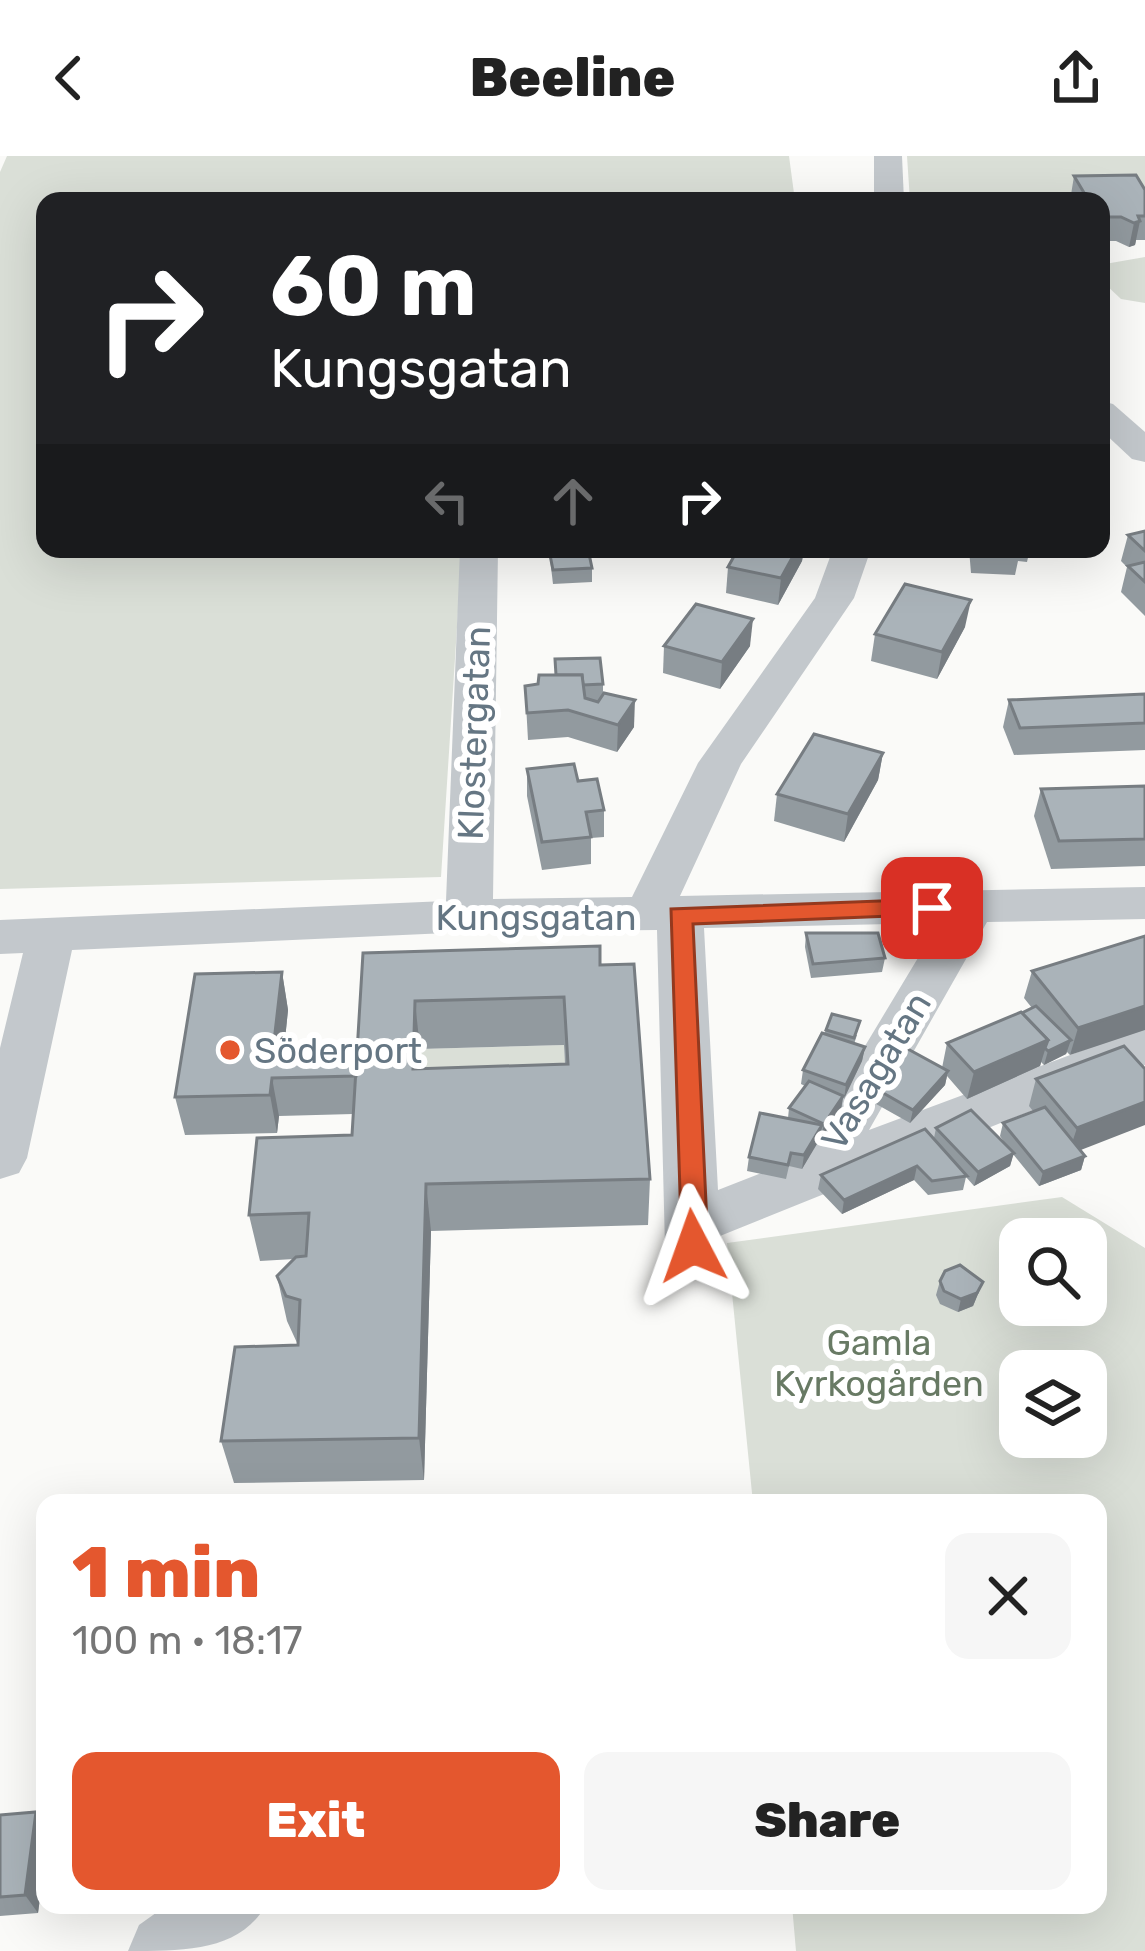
<!DOCTYPE html>
<meta charset="utf-8">
<style>
body{margin:0;font-family:Rubik,sans-serif;background:#f6f6f6;color:#222;height:100vh;display:flex;flex-direction:column;font-size:45px;white-space:nowrap}
*{box-sizing:border-box;margin:0}
p{font-size:39px;color:#767676}
.icon{flex:none;width:66px;height:66px;fill:none;stroke:currentColor;stroke-width:2;stroke-linecap:round;stroke-linejoin:round}
.map{position:relative;flex:1;overflow:hidden}
.panel{position:absolute;left:36px;top:1338px;width:1071px;height:420px;display:flex;flex-direction:column;background:#fff;border-radius:24px;box-shadow:0 12px 48px #0002}
.panel>*{flex:none}
.top-card{position:absolute;left:36px;top:36px;width:1074px;height:366px;border-radius:24px;box-shadow:0 12px 48px #0002;background:#202124;color:#fff;overflow:hidden}
.fabs{position:absolute;left:999px;top:1062px;display:grid;gap:24px}
.fabs a{display:grid;place-items:center;width:108px;height:108px;border-radius:24px;background:#fff;box-shadow:0 12px 48px #0002;font-size:60px}
.pin{position:absolute;display:grid;place-items:center;width:102px;height:102px;color:#fff;margin:-51px;border-radius:24px;box-shadow:0 6px 18px #0006}
.me{position:absolute;width:132px;margin:-66px;rotate:356deg;stroke-linejoin:round;filter:drop-shadow(0 0 9px #0008)}
.turn{display:flex;align-items:center;gap:42px;height:252px;padding:0 36px;font-size:54px}
.turn .icon{width:156px;height:156px;stroke-width:2.5}
.turn b{display:block;font-size:84px;line-height:102px}
.lanes{display:flex;align-items:center;height:114px;padding:0 36px;background:#0003;justify-content:center;gap:60px;direction:ltr}
.lanes .off{opacity:.35}
.round{display:grid;place-items:center;flex:none;width:126px;height:126px;border-radius:24px;background:#f6f6f6}
.summary{display:flex;align-items:center;justify-content:space-between;height:204px;padding:0 36px}
h1{font-size:72px;font-weight:800;line-height:90px;color:#e4572e}
.button{display:flex;gap:24px;margin-top:auto;padding:24px 36px}
.button a{flex:1;height:138px;border-radius:24px;background:#e4572e;color:#fff;font-size:48px;font-weight:800;line-height:138px;text-align:center}
.button a+a{background:#f6f6f6;color:#222}
header{display:flex;justify-content:space-between;align-items:center;height:156px;padding:0 36px;background:#fff;font-size:54px;font-weight:800}
.map>svg:first-child{display:block}
.green{fill:#dadfd7;fill-rule:evenodd}
.lines{fill:none;stroke-linecap:round;stroke-linejoin:round}
.minor{fill:#c3c8cc;fill-rule:evenodd}
.wall{fill:#929a9f;fill-rule:evenodd}
.shaded-wall{fill:#777d82}
.building{fill:#aab3b9;stroke:#777d82;stroke-width:3;fill-rule:evenodd}
.route{fill:#e4572e;stroke:#94391e;stroke-width:3}
.poi-dot{fill:#e4572e;stroke:#fff;stroke-width:4.5}
.labels{text-anchor:middle;dominant-baseline:central;stroke-width:12;stroke-linejoin:round;paint-order:stroke}
.street-label{font-size:36px;fill:#657683;stroke:#fff}
.poi-label{font-size:36px;fill:#657683;stroke:#fff;text-anchor:start}
.park-label{font-size:36px;fill:#687a64;stroke:#fff}
</style>
<header><svg class="icon" aria-label="back" viewBox="0 0 24 24"><path d="M15 5l-7 7 7 7"/></svg>Beeline<svg class="icon" aria-label="share" viewBox="0 0 24 24"><path d="M12 15V3M7 8l5-5 5 5M5 13v7h14v-7"/></svg></header>
<div class="map">
<svg width="1145" height="1795" viewBox="0 0 1145 1795">
<rect width="100%" height="100%" fill="#fafaf8"/>
<g class="green">
<path d="M7,0H789L795,45H45V393H462L441,721L0,733V16Z"/>
<path d="M907,0H1145V41L1082,36L1053,45H910Z"/>
<path d="M1145,101V147L1121,143L1103,126L1105,108Z"/>
<path d="M564,889L568,955L418,960L420,893Z"/>
<path d="M1062,1041L1145,1092V1795H796L792,1749H1098V1347H753L727,1087ZM1020,1083H1086V1149H1020ZM1020,1215H1086V1281H1020Z"/>
</g>
<g class="lines">
<g class="minor">
<path d="M874,0H902L904,45H874Z"/>
<path d="M1101,245L1113,248L1145,276V306L1132,303L1101,274Z"/>
<path d="M460,393H498L493,743L632,741L698,607L815,442L833,393H871L854,442L741,608L680,740L1145,731V763L987,766L869,974L1145,871V909L720,1080L713,1107L693,1114L673,1107L665,1091L657,774L469,776L72,794L27,1002L19,1017L0,1023V892L23,797L0,798V764L446,745ZM939,767L797,1003L718,1034L704,772Z"/>
<path d="M167,1749H266C240,1795 186,1795 128,1795L139,1769Z"/>
</g>
</g>
<g class="wall">
<path d="M1074,20L1145,34V84H1136L1135,89L1129,91L1116,85H1101V45H1070Z"/>
<path d="M1145,375V460L1121,436L1127,411L1121,405L1128,379Z"/>
<path d="M738,393H804L802,405L778,449L726,437L728,411Z"/>
<path d="M969,393H1030L1027,406L1018,405L1015,419L971,417Z"/>
<path d="M549,394L592,412V426L553,428Z"/>
<path d="M965,471L937,523L871,505L875,478Z"/>
<path d="M664,490H750L720,533L663,517Z"/>
<path d="M555,503L603,528V538L634,571L617,596L568,581L528,584L525,530L538,528L555,519Z"/>
<path d="M1145,538V594L1014,599L1003,571L1009,544Z"/>
<path d="M883,597L878,624L844,686L774,665L777,638Z"/>
<path d="M527,613L578,625L604,654V681L591,682V708L542,714L527,640Z"/>
<path d="M1145,630V710L1051,713L1034,660L1041,633Z"/>
<path d="M806,777L885,802L882,816L811,822L805,791Z"/>
<path d="M1145,780L1070,899L1067,896L1066,898L1044,909L1041,906L1040,910L967,943L947,920L945,929L910,967L869,944L871,930L942,912L947,887L1032,852L1024,842L1032,815Z"/>
<path d="M363,797L600,809L650,1023L648,1069L431,1075L424,1324L234,1327L221,1285L298,1189L287,1165L277,1120L294,1103L260,1105L249,1059L352,979L353,958L279,960L277,977L185,979L175,941L282,816L288,854L283,903L357,901ZM564,889L565,908L419,912L420,893Z"/>
<path d="M826,874L857,879L854,888L865,891L862,905L843,943L841,954L821,982L820,981L802,1013L789,1010L786,1023L747,1015L749,1001L788,962L789,952L805,930L801,928L803,914Z"/>
<path d="M1124,890L1080,994L1085,1000L1081,1014L1039,1030L1013,998L1010,1010L974,1030L966,1021L963,1034L928,1039L914,1024L842,1058L818,1033L821,1019L934,982L936,972L1006,989L1000,980L1003,967L1033,955L1029,950L1036,923Z"/>
<path d="M940,1125L983,1126L973,1150L958,1156L940,1148L936,1139Z"/>
<path d="M36,1656L45,1670V1703L38,1757L0,1760V1659Z"/>
</g>
<g class="shaded-wall">
<path d="M1140,65L1135,89L1129,91L1134,67Z"/>
<path d="M797,393H804L802,405L778,449L781,422Z"/>
<path d="M971,444L965,471L937,523L942,496Z"/>
<path d="M753,463L750,490L720,533L722,506Z"/>
<path d="M635,544L634,571L617,596L618,569Z"/>
<path d="M883,597L878,624L844,686L848,658Z"/>
<path d="M282,816L288,854L281,922L272,903Z"/>
<path d="M415,845L420,893L418,960L413,913Z"/>
<path d="M1145,850V874L1070,899L1078,872Z"/>
<path d="M1048,884L1040,910L967,943L974,916Z"/>
<path d="M1071,884L1066,898L1044,909L1048,895Z"/>
<path d="M865,891L862,905L844,943L846,929Z"/>
<path d="M948,915L945,929L910,967L913,954Z"/>
<path d="M272,922L279,960L277,977L270,939Z"/>
<path d="M843,940L841,954L821,982L824,968Z"/>
<path d="M1145,946V969L1068,999L1077,972Z"/>
<path d="M822,969L820,983L802,1013L804,999Z"/>
<path d="M1014,997L1010,1010L974,1030L978,1016Z"/>
<path d="M1085,1000L1081,1014L1039,1030L1043,1016Z"/>
<path d="M917,1010L914,1024L842,1058L844,1044Z"/>
<path d="M426,1028L431,1075L424,1324L419,1282Z"/>
<path d="M983,1126L973,1150L958,1156L961,1143Z"/>
<path d="M36,1656L45,1670V1703L38,1757L25,1739Z"/>
</g>
<g class="building">
<path d="M1136,19L1145,34V60H1138L1140,65L1134,67L1121,61H1101V45H1089L1074,20Z"/>
<path d="M1145,375V395L1128,379Z"/>
<path d="M588,393L592,412L553,414L549,394Z"/>
<path d="M738,393H797L781,422L728,411Z"/>
<path d="M1145,406V426L1128,410Z"/>
<path d="M905,428L971,444L942,496L875,478Z"/>
<path d="M696,448L753,463L722,506L664,490Z"/>
<path d="M600,502L603,528L583,529L582,519H556L555,503Z"/>
<path d="M539,519H582L585,542L598,546L604,537L635,544L618,569L568,554L527,557L525,530L538,528Z"/>
<path d="M1145,538V567L1020,572L1009,544Z"/>
<path d="M814,578L883,597L848,658L777,638Z"/>
<path d="M574,608L578,625L597,623L604,654L586,656L591,681L542,686L527,613Z"/>
<path d="M1145,630V683L1059,685L1041,633Z"/>
<path d="M806,777H878L885,802L813,808Z"/>
<path d="M1145,780V850L1078,872L1032,815Z"/>
<path d="M600,790V809L634,808L650,1023L426,1028L419,1282L221,1285L235,1191L298,1189L300,1144L286,1140L277,1120L296,1101L306,1100L309,1057L249,1059L257,982L352,979L363,797ZM564,841L568,908L413,913L415,845Z"/>
<path d="M282,816L272,903L357,901L356,920L272,922L270,939L175,941L195,818Z"/>
<path d="M1036,850L1071,884L1048,895L1045,892L1048,884L1022,857Z"/>
<path d="M1021,856L1048,884L974,916L947,887Z"/>
<path d="M832,858L860,865L854,882L826,874Z"/>
<path d="M822,877L865,891L846,929L803,914Z"/>
<path d="M1124,890L1145,913V946L1077,972L1036,923Z"/>
<path d="M906,892L948,915L913,954L871,930Z"/>
<path d="M809,925L843,940L824,968L789,952Z"/>
<path d="M1045,951L1085,1000L1043,1016L1003,967Z"/>
<path d="M971,954L1014,997L978,1016L936,972Z"/>
<path d="M760,957L822,969L804,999L791,997L788,1009L749,1001Z"/>
<path d="M925,973L967,1020L932,1025L917,1010L844,1044L821,1019Z"/>
<path d="M960,1109L983,1126L977,1137L961,1143L944,1135L940,1125L945,1115Z"/>
<path d="M36,1656L25,1739L0,1741V1659Z"/>
</g>
<path class="route" d="M932,743L944,752L940,758L693,768L708,1090L703,1099H682L671,753Z"/>
<circle class="poi-dot" cx="230" cy="894" r="12"/>
<g class="labels">
<g class="street-label">
<text transform="translate(474 577) rotate(-88)">Klostergatan</text>
<text x="536" y="761">Kungsgatan</text>
<text transform="translate(876 915) rotate(-59)">Vasagatan</text>
</g>
<g class="poi-label">
<text x="254" y="894">Söderport</text>
</g>
<g class="park-label">
<text x="879" y="1186">Gamla<tspan x="879" dy="41">Kyrkogården</tspan></text>
</g>
</g>
</svg>
<div class="fabs">
<a><svg class="icon" aria-label="search" viewBox="0 0 24 24"><circle cx="10" cy="10" r="6"/><path d="M15 15l6 6"/></svg></a>
<a><svg class="icon" aria-label="layers" viewBox="0 0 24 24"><path d="M12 4l9 5-9 5-9-5zM3 14l9 5 9-5"/></svg></a>
</div>
<div class="pin" style="left:932px;top:752px;background:#d93025"><svg class="icon" aria-label="arrive" viewBox="0 0 24 24"><path d="M6 21V4h12l-3 4 3 4H6"/></svg></div>
<svg class="me" style="left:693px;top:1090px" viewBox="-20 -20 40 40"><path d="M0-17L14 15 0 8-14 15z" fill="#e4572e" stroke="#fff" stroke-width="4"/></svg>
<div class="top-card">
<div class="turn"><svg class="icon" aria-label="right" viewBox="0 0 24 24"><path d="M7 20v-9h11M14 6l5 5-5 5"/></svg><div><b>60 m</b>Kungsgatan</div></div>
<div class="lanes"><svg class="icon off" aria-label="left" viewBox="0 0 24 24"><path d="M17 20v-9H6M10 6l-5 5 5 5"/></svg><svg class="icon off" aria-label="ahead" viewBox="0 0 24 24"><path d="M12 20V5M6 11l6-6 6 6"/></svg><svg class="icon" aria-label="right" viewBox="0 0 24 24"><path d="M7 20v-9h11M14 6l5 5-5 5"/></svg></div>
</div>
<section class="panel">
<div class="summary"><div><h1>1 min</h1><p>100 m · 18:17</p></div><a class="round"><svg class="icon" aria-label="close" viewBox="0 0 24 24"><path d="M6 6l12 12M18 6L6 18"/></svg></a></div>
<div class="button"><a>Exit</a><a>Share</a></div>
</section>
</div>
